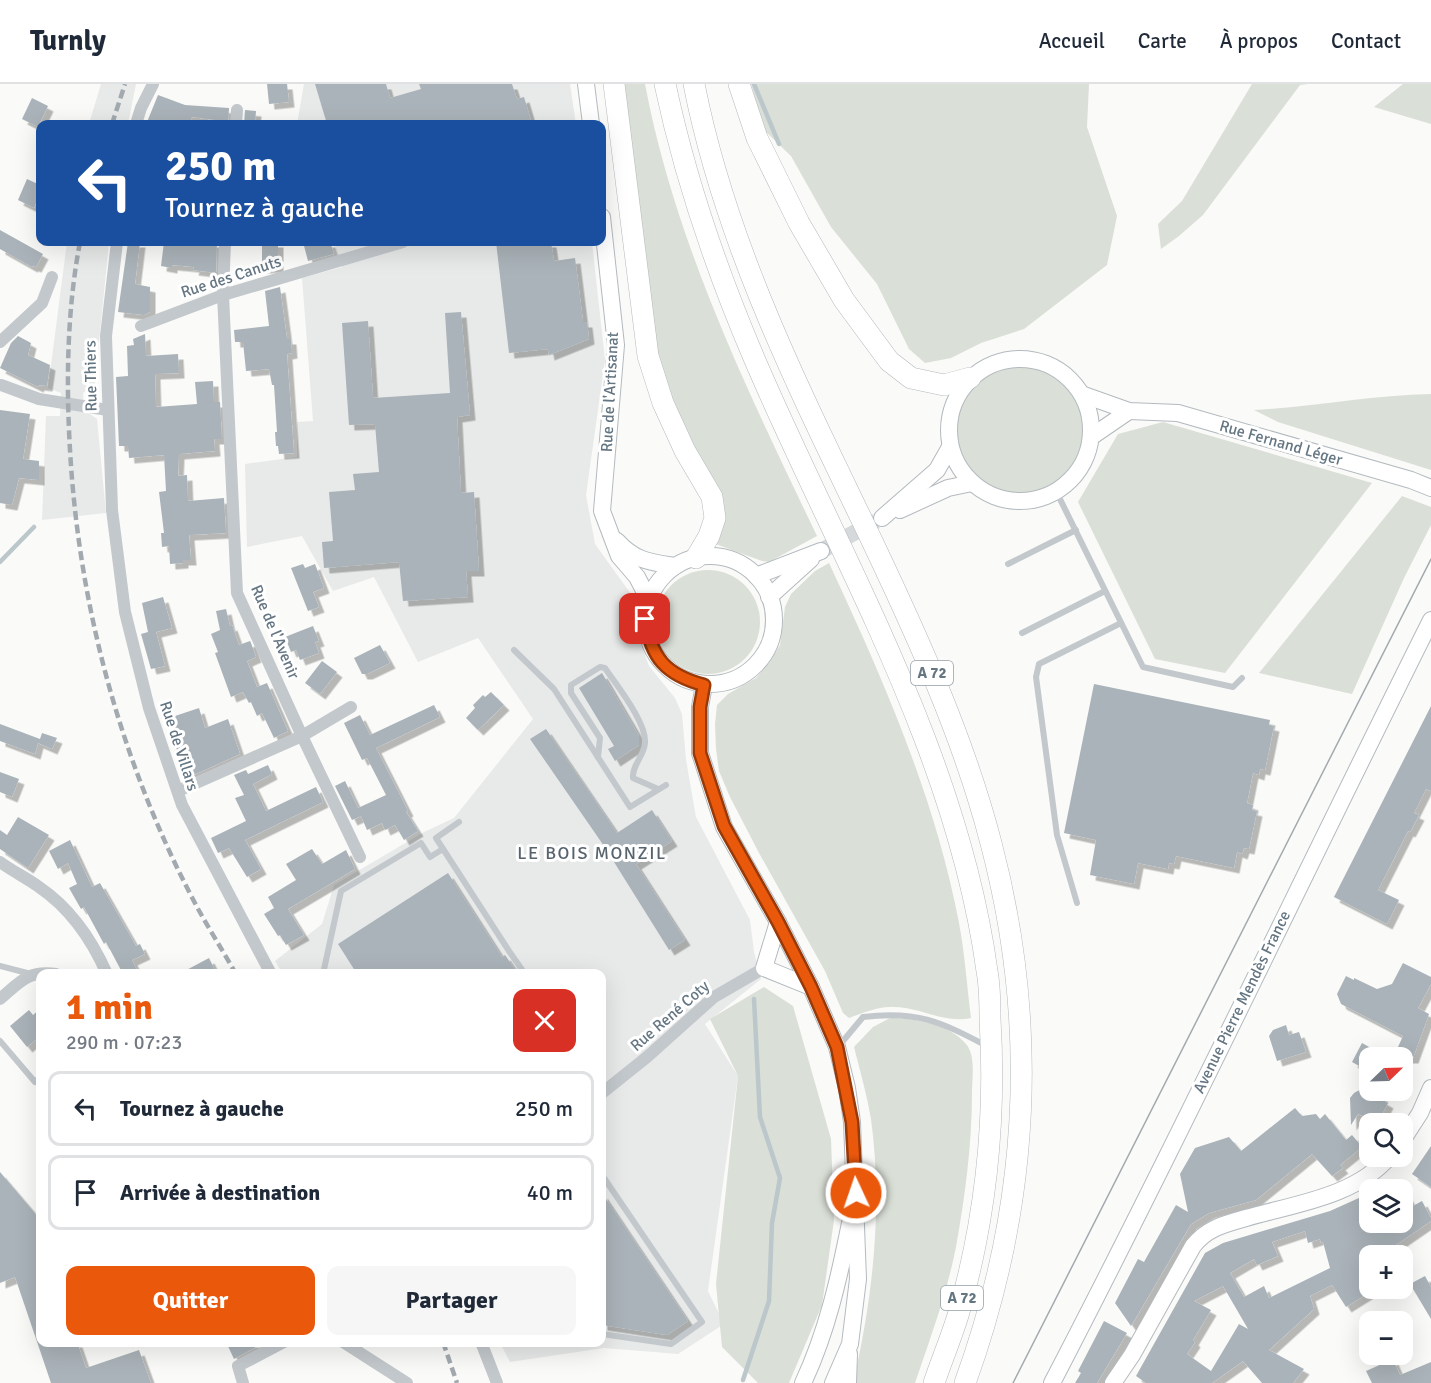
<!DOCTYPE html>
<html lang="fr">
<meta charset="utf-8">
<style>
body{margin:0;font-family:Signika,sans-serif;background:#f6f6f7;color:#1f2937;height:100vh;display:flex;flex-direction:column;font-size:22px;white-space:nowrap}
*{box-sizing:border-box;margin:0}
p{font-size:20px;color:#747a83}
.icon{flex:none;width:33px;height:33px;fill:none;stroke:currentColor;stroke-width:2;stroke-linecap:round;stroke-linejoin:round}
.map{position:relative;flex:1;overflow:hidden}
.panel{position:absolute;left:36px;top:885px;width:570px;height:378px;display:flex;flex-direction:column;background:#fff;border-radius:12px;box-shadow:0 6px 24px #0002}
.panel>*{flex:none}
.top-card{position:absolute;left:36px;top:36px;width:570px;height:126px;border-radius:12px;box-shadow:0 6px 24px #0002;background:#1a4fa0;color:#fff;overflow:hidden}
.needle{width:39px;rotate:67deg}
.buttons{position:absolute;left:1359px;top:963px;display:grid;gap:12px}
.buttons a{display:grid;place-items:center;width:54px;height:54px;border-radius:12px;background:#fff;box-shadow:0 6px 24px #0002;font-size:30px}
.pin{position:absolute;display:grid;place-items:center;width:51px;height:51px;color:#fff;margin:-26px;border-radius:12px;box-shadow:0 3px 9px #0006}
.me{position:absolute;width:66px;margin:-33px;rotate:357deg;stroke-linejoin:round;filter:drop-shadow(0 0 4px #0008)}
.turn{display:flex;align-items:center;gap:21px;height:126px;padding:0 30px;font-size:27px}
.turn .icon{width:78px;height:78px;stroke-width:2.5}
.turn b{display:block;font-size:42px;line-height:51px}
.round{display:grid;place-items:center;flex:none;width:63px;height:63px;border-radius:12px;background:#f6f6f7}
.overview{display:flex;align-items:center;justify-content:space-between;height:102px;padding:0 30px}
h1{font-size:36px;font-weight:700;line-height:45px;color:#ea580c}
.primary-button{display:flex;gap:12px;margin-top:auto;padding:12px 30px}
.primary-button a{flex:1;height:69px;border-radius:12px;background:#ea580c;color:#fff;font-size:24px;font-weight:700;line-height:69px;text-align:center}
.primary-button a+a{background:#f6f6f7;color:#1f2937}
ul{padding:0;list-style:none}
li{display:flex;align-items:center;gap:18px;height:75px;margin:0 12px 9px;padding:0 18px;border:3px solid #e0e1e3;border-radius:12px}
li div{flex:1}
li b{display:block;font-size:22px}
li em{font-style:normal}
header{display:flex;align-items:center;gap:36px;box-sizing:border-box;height:84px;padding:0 30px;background:#fff;border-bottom:2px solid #e0e1e3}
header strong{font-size:28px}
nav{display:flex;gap:33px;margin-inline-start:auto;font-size:21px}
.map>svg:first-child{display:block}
.built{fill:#e8e9e9}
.green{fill:#dadfd7}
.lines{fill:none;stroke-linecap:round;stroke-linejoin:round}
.stream{stroke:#bbc7cb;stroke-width:4.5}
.building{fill:#aab3b9;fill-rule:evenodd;filter:url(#shadow)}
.secondary-tunnel{stroke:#d5d9db;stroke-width:16;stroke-dasharray:16 8;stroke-linecap:butt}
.secondary-casing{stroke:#b3babf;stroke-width:18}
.highway-casing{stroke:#b4b9bd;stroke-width:22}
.lane{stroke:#c3c8cc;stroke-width:6}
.street{stroke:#c3c8cc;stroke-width:12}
.secondary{stroke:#fff;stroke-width:16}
.highway{stroke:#fff;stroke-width:21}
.tram{stroke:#a2aab0;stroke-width:1.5}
.rail{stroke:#a2aab0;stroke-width:4.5;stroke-dasharray:9 4.5;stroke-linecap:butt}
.route-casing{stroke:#983908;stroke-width:15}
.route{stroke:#ea580c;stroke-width:10}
.labels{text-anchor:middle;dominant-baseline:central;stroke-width:6;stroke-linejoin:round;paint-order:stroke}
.shield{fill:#fff;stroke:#939fa8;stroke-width:1.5}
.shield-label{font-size:15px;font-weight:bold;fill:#657683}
.street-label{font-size:16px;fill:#657683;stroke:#fff}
.neighbourhood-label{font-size:18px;letter-spacing:1.5px;fill:#57646e;stroke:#fff}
</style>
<header>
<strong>Turnly</strong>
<nav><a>Accueil</a><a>Carte</a><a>À propos</a><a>Contact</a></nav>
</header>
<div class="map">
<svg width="1431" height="1299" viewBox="0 0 1431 1299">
<defs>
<filter id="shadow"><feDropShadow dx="5.5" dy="5.5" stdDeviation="0" flood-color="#0004"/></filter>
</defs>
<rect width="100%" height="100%" fill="#fafaf8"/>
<g class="built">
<path d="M101,0H136L128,40H89Z"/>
<path d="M304,0H570L576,40H297Z"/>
<path d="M67,158H109L95,299L83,309L84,326L97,335L106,429L42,436L46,332H60L61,309L48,304Z"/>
<path d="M334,158H592L605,276L586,411L595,460L631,510L632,537L649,582L675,614L682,630L686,676L696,733L750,836L754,868L761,895L705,940L738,992L708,1207L724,1240L678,1270L604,1264L510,1278L500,1259L602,1258V890H283L275,877L322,840L334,801L424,748L454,734L533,635L478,554L418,578L374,493L333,507L302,452L247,463L245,380L297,373V338L313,337L302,194L342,183Z"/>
</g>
<g class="green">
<path d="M621,0H645C675,159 748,308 817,452L769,478L762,477L713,459L687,356L659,284Z"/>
<path d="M751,0H1089L1087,43L1117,132L1107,181L1024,245L981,259L951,274L925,279L909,265L877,200L831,143L791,72L764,46Z"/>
<path d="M1252,0H1308L1300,1L1203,131L1179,152L1161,165L1158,140L1182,117Z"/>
<path d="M1403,0H1431V40L1374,23Z"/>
<circle cx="1021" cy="346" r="64"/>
<path d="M1431,310V386L1278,338L1254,326C1314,323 1372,311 1431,310Z"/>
<path d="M1163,338L1372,399L1225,589L1155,575L1078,418L1118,350Z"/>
<path d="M1402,412L1431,423V441L1404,494L1352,610L1259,589Z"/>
<path d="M829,479C883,595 935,713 959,839C965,871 967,903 971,934C943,940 919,922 891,923C876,923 863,929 849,934L843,929L825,887L759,769L730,713L719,687L716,665L715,640L717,621L728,610L756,594L770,578L780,561L785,523L791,510L815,487Z"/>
<circle cx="708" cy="538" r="52"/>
<path d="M764,903L793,922L831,1055L834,1136L822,1221L789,1299H758L722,1263L716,1200L738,992L710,935Z"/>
<path d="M890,934C913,934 950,940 966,960C976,972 972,993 972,1009C972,1060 965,1113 956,1163C947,1209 930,1255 915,1299H853C873,1214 883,1122 871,1035C867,1011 860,987 854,963L873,943Z"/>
</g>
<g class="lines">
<g class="stream">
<path d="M754,0L779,60"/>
<path d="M0,478L34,443"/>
<path d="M743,1296L769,1217L772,1139L780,1094L760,1033L754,915"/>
</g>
</g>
<g class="building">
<path d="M267,0H287L289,18L269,20Z"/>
<path d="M315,0H386L390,14L421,5L419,0H512L517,15L524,13L532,40H327Z"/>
<path d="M158,11L185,21L229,24L228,40H214L215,36L192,33L189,40H154L147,38Z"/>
<path d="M32,14L48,22L38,43L22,35Z"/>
<path d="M245,26L256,27L255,40H244Z"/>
<path d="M27,95L40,101V109L34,124L18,116Z"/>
<path d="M0,146L43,170L36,183L33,182L32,183L0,165Z"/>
<path d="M128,158H140L135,200L150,203V228L144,231L118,228Z"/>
<path d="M164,158H217L216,189L193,186L194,183L172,181V184L161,182Z"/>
<path d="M262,158H278V183L262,184Z"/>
<path d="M303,158H330L334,170L308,177Z"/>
<path d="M496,158H551L554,177L575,174L583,238H587L589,255L549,271L548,265L509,269Z"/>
<path d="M280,203L287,255H291L292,269L287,270L294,369L279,370L278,362H276L275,348H277L274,301H272L269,285L246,287L243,258H235L234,246L269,242L265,207Z"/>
<path d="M461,228L470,331L457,333L461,409L474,408L479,487H466L468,513L403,517L399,478L324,484L322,458L333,457L329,408L355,406L353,390L379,388L375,340L349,341L342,239L368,237L373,314L450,309L445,229Z"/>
<path d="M145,250L146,272L178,270L179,289L155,290L156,323L197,320L195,298L213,297L214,318H220L222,355H214L215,367L179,370L178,392L187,391L188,417L224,414L226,449L189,451L191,476H183V479L170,480L169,462L162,463L161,449H164L159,408L166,407L164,371L129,374L128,362H119L116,293L128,292L127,262L134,261L133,255Z"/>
<path d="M18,252L31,259L28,271L50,281L47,302L39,301L38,303L0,284L11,259Z"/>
<path d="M0,326L30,330L23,375L39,377V396L19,394L12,421L0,419Z"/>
<path d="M303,480L305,484L315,480L324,504L313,508L319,523L308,527L291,484Z"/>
<path d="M163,513L172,544L156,548L165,582L151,585L141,550L148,548L142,519Z"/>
<path d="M226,525L230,542L232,541L239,561L250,557L251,559L256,573L247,577L257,603L267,599L288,647L274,654L262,629L257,632L251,618L249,619L243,608L231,613L215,569L218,568L211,550L220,546L216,527Z"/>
<path d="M313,542L319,557L315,558L319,569L300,576L296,566L291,568L285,553Z"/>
<path d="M380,561L390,579L367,590H362L354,574Z"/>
<path d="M322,577L337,588L320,610L305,599Z"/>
<path d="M602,589L639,652V661L615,677L608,665L614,662L579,604Z"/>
<path d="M1094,600L1270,636L1269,641L1274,642L1265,686L1260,685L1259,691L1253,689L1247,719L1253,721L1252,726L1257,727L1249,765L1244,764L1242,770L1237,768L1234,784L1176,772L1174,780L1169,779L1168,785L1138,779L1134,800L1090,791L1096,756L1064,749Z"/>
<path d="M491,608L504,621L478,646L466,634L475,624L473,621L483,611L485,613Z"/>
<path d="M434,621L440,633L376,664L408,727L406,728L418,747L404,756L395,741L385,746L382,739L367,746L361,732L352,736L335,702L345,697L358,724L386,711L367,674L362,676L344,639L360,631L370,651Z"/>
<path d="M1431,622V707L1426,705L1414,729L1419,731L1410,748L1408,747L1378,806L1399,816L1387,840L1334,813Z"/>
<path d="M199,624L205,644L228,635L240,670L187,694L166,635Z"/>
<path d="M0,640L40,655L42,649L57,654L52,665L38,659L35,670L0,657Z"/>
<path d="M546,645L617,749L652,726L672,757L636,780L685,856L669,866L604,762L530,655Z"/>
<path d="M268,681L272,690L253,700L266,727L316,703L323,718L245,756L261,785L247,793L229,764L218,769L211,754L246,737L235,714L244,711L234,691L246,686L248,690Z"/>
<path d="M0,688L19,695L12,713L0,708Z"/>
<path d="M18,733L49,751L28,784L0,765V746L7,751Z"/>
<path d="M70,756L92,803L100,799L136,862L140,860L145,870L132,876L139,890H123L106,858L104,860L84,823L81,825L69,804L77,800L68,779L58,785L49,767Z"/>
<path d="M312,765L322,780L346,766L355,785L288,825L304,851L286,861L280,851L278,852L264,830L274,824L268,813L296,796L286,780Z"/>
<path d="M448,789L502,873L505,871L518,890H357L338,860Z"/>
<path d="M209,874L217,890H179Z"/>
<path d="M1403,879L1431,893V900L1418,924L1429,930L1413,974H1393L1403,952L1341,920L1337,910L1346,892L1354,896V894L1377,905L1392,900Z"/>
<path d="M40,925V952L27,963L10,942L29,926L33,931Z"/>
<path d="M1286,941L1289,951L1299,948L1306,968L1277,977L1269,952L1273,946Z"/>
<path d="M1362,959L1389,974H1370V988L1352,978Z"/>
<path d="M1365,1003L1383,1013L1381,1015L1388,1019L1379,1036L1365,1033L1358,1030L1351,1041L1350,1014L1354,1009Z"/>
<path d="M1295,1024L1302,1032L1316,1030L1320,1035L1325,1030L1346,1056L1352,1051L1362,1063L1340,1081L1343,1084L1332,1092L1312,1070L1256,1116L1209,1129L1191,1140L1131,1242L1115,1219L1138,1175L1144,1178L1176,1121L1188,1128L1180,1090L1195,1064L1229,1053L1241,1067Z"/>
<path d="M1431,1062V1103L1412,1090Z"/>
<path d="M0,1088L40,1135V1258H77L86,1284L139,1266L151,1299H51L15,1193L0,1199Z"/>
<path d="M1402,1102L1413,1122L1422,1117L1431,1134V1137L1380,1172H1370V1208L1346,1223L1332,1201L1310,1212L1314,1225L1269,1266L1304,1285L1293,1299H1262L1243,1277L1212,1299H1146L1136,1292L1205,1169L1223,1159L1330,1127L1370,1109V1138H1402ZM1305,1147L1308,1159L1320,1155L1321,1159L1323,1158L1330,1184L1269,1214L1264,1202L1244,1213L1230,1189L1254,1175L1257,1181L1278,1172L1272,1158ZM1223,1202L1248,1245L1239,1240L1211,1287L1187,1270L1195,1258L1193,1256L1211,1226L1194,1217Z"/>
<path d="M602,1109L688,1237L667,1251L602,1241Z"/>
<path d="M1425,1192L1431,1203V1235L1410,1200Z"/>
<path d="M1104,1237L1127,1249L1097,1299H1075L1081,1289L1078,1287Z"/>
<path d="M226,1258H265L234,1275Z"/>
<path d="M1393,1275L1400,1291L1431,1278V1299H1372L1366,1287Z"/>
</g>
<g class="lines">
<path class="secondary-tunnel" d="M821,467L876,437"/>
<defs>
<g id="secondary">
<path d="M586,0L591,40"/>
<path d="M602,133L616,261L602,427L619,472L637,493L649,516"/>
<circle cx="1020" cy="346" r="71"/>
<path d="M1084,311L1129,327L1178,329L1411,396L1431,404"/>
<path d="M1091,353L1129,327"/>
<path d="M900,426L948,404L972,399"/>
<path d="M882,434L937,386L950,363"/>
<path d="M617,457C635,477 650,478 675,482"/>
<circle cx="710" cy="536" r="64"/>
<path d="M756,492L821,467"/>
<path d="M769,513L811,475"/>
<path d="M704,601L700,623V669L724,743L778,838L811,903L837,963L847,1004L852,1038L858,1195L850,1260L833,1299"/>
<path d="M778,838L764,884L811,903"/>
<path d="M1402,1057L1420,1029L1431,1004"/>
<path d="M803,1299C827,1248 839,1194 850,1139"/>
<path d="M848,1299L849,1270"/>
<path d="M1052,1299C1183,1047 1304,790 1431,536"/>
<path d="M1113,1299L1132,1271L1193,1162C1207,1144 1225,1140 1246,1134C1294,1120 1355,1113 1390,1072"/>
</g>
<g id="highway">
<path d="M614,0L648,272L663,319L685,367L712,413L715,434L709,452L696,474"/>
<path d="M665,0C685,94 716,185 754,274C840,475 957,667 987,887C990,903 990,919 990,935C996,1033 986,1133 959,1228C952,1252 942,1275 934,1299"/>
<path d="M694,0C726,163 802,311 873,459C919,556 964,655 991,759C1039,941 1029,1123 965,1299"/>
<path d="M739,0L757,54L799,139L844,216L889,277L911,294L944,301L970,294"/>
</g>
</defs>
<use href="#secondary" class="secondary-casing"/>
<use href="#highway" class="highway-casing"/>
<g class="lane">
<path d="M1056,407L1143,583L1233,603L1242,594"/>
<path d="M1008,480L1076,446"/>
<path d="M1022,549L1105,507"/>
<path d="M514,566L554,605L630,723L666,701"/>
<path d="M598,673L600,654L571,609V601L600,583L605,584C617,602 647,639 645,659C644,672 632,681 633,694L658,705"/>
<path d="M459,738L436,754L509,867L525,890"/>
<path d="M1077,819L1057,751L1036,593L1039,580L1121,539"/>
<path d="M0,882L31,890"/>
<path d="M323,890L341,807L421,759L430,773L443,765"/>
<path d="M0,957L35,998L40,993"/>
<path d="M838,963L863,933C917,926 941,938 987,962"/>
<path d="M602,1007L603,975"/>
<path d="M602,1091L702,1238L671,1260L602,1250"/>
</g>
<g class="street">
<path d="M136,40L141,24L153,0"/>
<path d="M236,40L237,26"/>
<path d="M117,158L106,252L112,426L125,528L149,624L182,721L271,890"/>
<path d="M225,158L223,211L237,509L302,652L360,773"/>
<path d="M141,242L223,211L403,158"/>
<path d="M0,258L42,219L52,193"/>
<path d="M1,301L39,315L108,326"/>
<path d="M178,707L302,652L351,623"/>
<path d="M0,778C12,787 27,794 39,803C70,824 92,856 107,890"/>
<path d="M0,915C20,898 28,886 56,890"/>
<path d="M602,1009L647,973L714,913L764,884"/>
<path d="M343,1258L407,1299"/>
<path d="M481,1258L497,1299"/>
<path d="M243,1299L238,1282L284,1258"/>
</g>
<use href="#secondary" class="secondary"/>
<use href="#highway" class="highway"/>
<path class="tram" d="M1013,1299L1431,475"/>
<g class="rail">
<path d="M112,40L125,0"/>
<path d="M80,158C67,226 66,297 70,366C79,525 122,682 197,823C209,845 223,867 236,890"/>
<path d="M443,1258L457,1299"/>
</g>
</g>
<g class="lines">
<defs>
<path id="route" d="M645,535C651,574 666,591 704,601L700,623V669L724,742L778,838L811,903L837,963L852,1038L856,1109"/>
</defs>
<use href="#route" class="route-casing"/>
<use href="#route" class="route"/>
</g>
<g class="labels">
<g class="shield">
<rect x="911" y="577" width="42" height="24" rx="4.5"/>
<rect x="941" y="1202" width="42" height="24" rx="4.5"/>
</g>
<g class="shield-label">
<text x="932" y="589">A 72</text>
<text x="962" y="1214">A 72</text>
</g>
<g class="street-label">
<text transform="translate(231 193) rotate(-18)">Rue des Canuts</text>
<text transform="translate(91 292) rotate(-91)">Rue Thiers</text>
<text transform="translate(610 308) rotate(-87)">Rue de l'Artisanat</text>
<text transform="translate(1281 359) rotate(16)">Rue Fernand Léger</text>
<text transform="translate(275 548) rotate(67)">Rue de l'Avenir</text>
<text transform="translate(179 662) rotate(72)">Rue de Villars</text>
<text transform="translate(1242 918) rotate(-64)">Avenue Pierre Mendès France</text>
<text transform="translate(670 932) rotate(-41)">Rue René Coty</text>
</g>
<g class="neighbourhood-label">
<text x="592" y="769">LE BOIS MONZIL</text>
</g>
</g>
</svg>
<div class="buttons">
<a><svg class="needle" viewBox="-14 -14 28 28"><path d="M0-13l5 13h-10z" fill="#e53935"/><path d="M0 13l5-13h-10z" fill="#747a83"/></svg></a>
<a><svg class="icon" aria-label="search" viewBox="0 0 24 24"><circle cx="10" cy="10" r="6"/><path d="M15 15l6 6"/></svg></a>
<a><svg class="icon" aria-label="layers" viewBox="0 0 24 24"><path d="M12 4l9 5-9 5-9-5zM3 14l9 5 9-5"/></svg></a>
<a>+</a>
<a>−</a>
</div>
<div class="pin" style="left:645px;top:535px;background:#d93025"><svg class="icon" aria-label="arrive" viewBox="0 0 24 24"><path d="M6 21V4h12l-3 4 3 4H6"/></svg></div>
<svg class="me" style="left:856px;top:1109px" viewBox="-20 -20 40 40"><circle r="17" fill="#ea580c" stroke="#fff" stroke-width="3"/><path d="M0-11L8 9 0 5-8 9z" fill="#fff"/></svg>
<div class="top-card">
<div class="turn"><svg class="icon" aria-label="left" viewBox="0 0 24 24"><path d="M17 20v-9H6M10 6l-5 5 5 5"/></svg><div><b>250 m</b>Tournez à gauche</div></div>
</div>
<section class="panel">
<div class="overview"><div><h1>1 min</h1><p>290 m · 07:23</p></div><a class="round" style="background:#d93025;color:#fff"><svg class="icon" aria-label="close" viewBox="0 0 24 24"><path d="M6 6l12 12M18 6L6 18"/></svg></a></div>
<ul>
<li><svg class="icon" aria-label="left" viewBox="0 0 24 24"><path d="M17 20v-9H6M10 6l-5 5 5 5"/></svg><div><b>Tournez à gauche</b></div><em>250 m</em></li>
<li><svg class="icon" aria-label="arrive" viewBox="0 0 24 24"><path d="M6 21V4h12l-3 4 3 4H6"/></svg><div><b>Arrivée à destination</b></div><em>40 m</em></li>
</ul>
<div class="primary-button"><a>Quitter</a><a>Partager</a></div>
</section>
</div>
